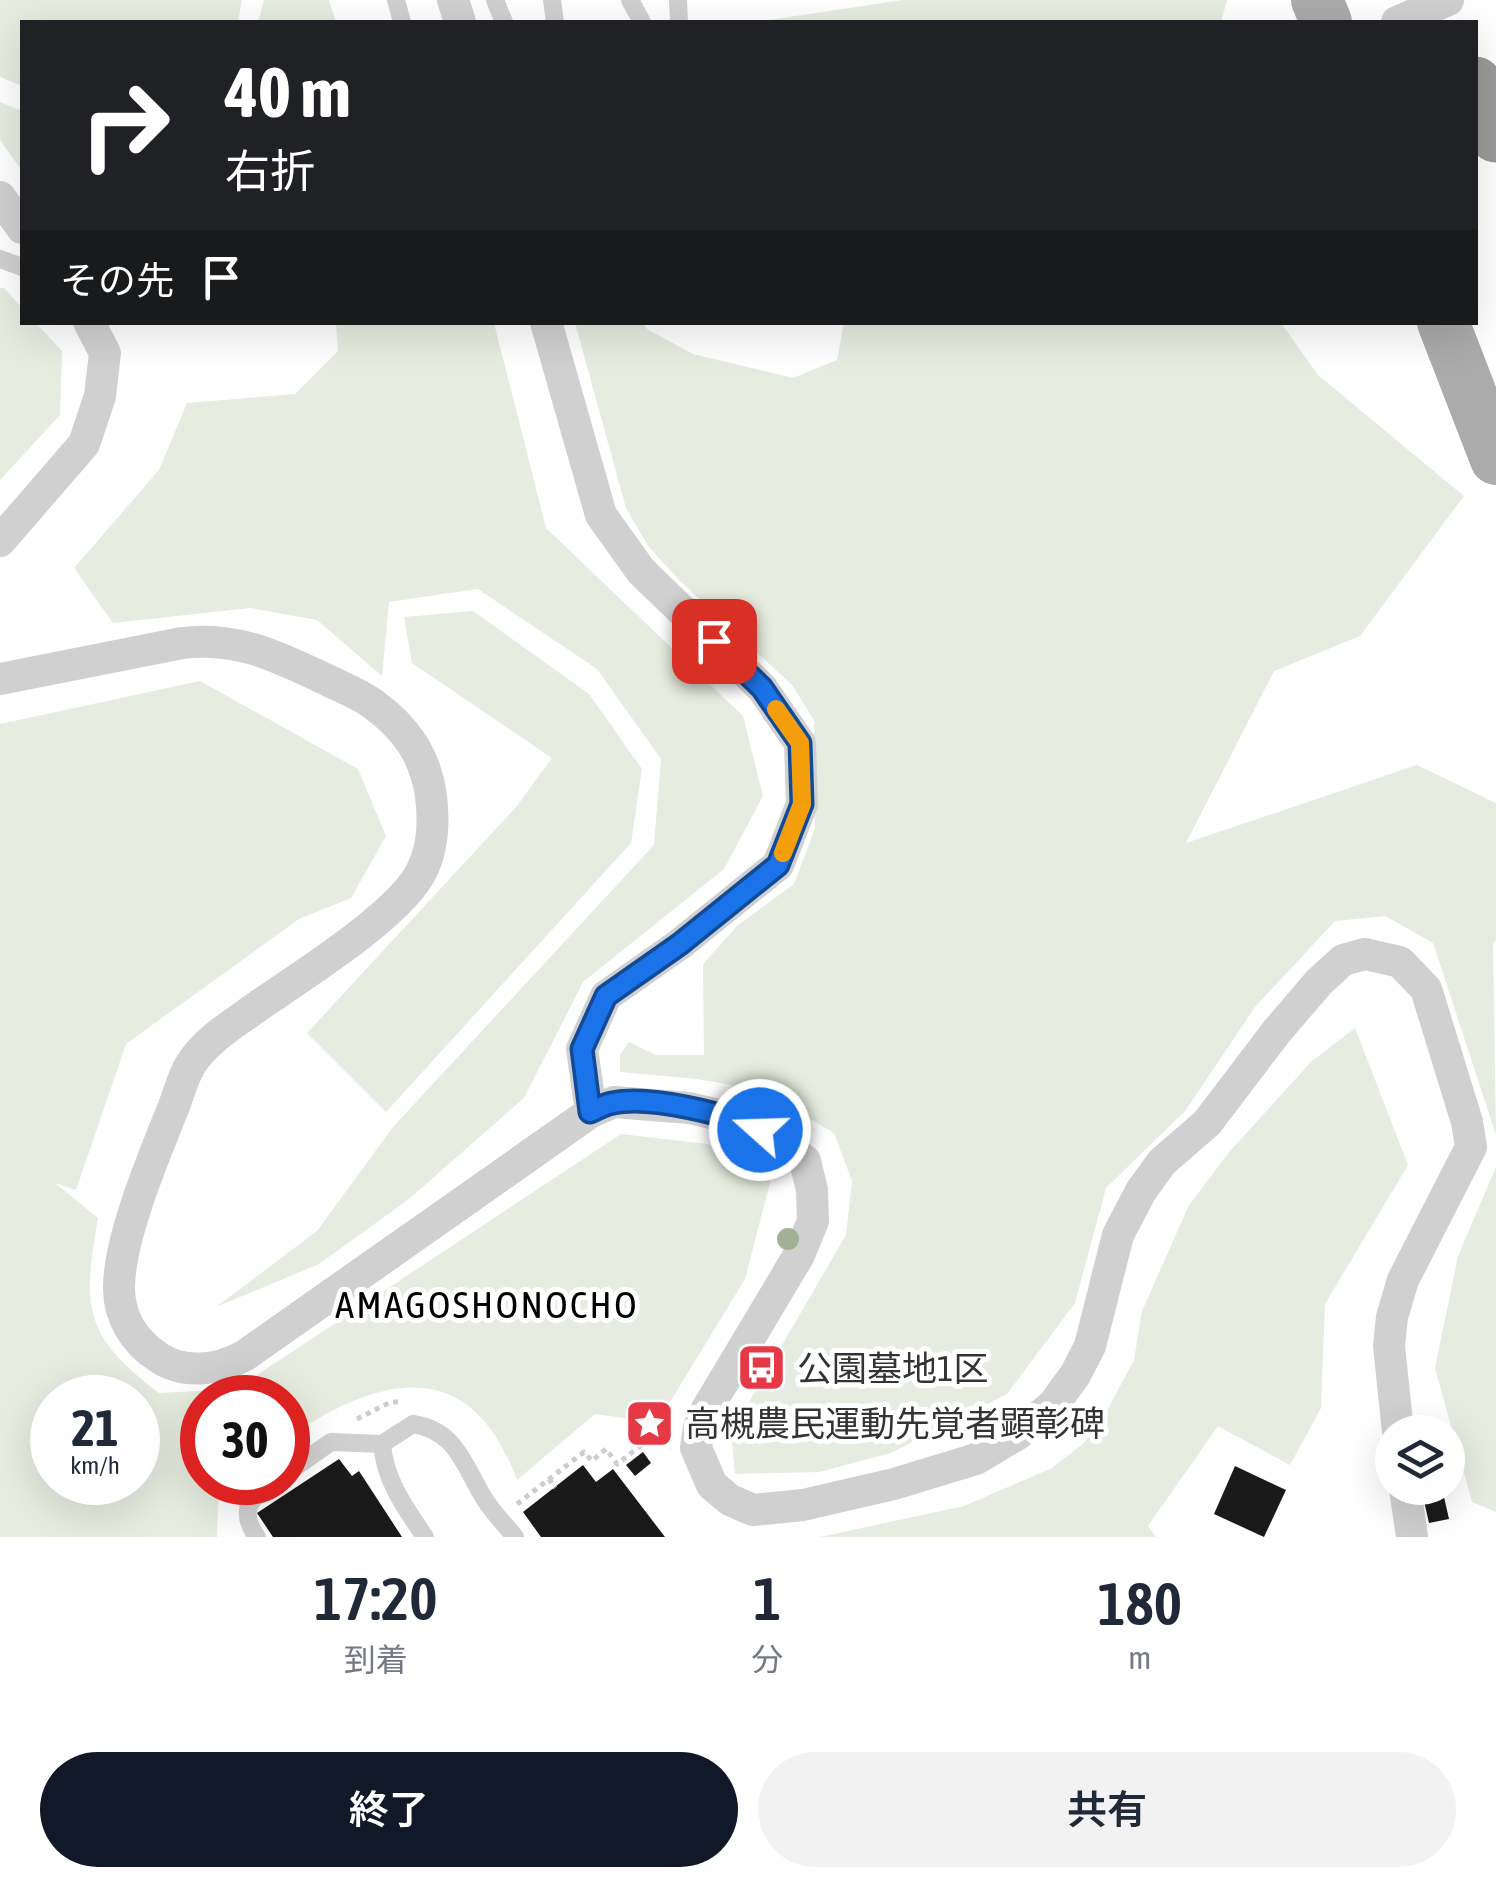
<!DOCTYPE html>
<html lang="ja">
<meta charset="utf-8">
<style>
body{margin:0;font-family:"Asap Condensed","Noto Sans JP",sans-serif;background:#f2f2f3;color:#1f2937;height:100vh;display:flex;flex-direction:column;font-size:38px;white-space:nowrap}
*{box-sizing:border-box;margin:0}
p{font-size:32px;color:#747a83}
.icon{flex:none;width:55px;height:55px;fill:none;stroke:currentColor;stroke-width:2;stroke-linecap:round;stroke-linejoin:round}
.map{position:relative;height:1537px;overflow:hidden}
.details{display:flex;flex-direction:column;background:#fff;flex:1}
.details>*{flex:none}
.banner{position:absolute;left:20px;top:20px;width:1458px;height:305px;border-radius:0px;box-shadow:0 10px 40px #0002;background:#202124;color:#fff;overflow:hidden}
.controls{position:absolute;left:1375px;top:1415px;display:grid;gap:20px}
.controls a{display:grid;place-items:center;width:90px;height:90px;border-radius:50%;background:#fff;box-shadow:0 10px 40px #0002;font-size:50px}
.speed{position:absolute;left:30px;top:1375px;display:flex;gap:20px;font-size:50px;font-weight:700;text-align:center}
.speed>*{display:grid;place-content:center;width:130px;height:130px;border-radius:50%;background:#fff;box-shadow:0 10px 40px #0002;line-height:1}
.speed small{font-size:25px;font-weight:400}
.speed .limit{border:15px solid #d22;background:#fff;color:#111}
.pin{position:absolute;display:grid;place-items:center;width:85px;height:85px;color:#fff;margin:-42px;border-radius:20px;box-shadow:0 5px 15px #0006}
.me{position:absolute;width:110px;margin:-55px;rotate:290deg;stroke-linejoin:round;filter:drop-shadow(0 0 8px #0008)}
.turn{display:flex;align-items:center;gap:35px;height:210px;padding:0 40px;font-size:45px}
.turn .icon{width:130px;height:130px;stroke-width:2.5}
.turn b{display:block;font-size:70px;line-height:85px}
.then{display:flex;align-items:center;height:95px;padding:0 40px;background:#0003;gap:20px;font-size:38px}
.eta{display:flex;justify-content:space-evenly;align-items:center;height:170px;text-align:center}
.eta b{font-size:60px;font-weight:600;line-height:70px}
.primary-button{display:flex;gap:20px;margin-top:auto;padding:20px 40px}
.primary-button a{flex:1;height:115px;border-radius:60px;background:#111827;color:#fff;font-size:40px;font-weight:600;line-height:115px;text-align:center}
.primary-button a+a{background:#f2f2f3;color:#1f2937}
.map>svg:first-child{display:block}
.green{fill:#e6ecdf;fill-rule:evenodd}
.building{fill:#1a1a1a}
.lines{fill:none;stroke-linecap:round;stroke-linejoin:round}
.path{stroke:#cdcdcd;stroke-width:5;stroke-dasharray:5 5;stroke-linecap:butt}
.lane{stroke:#d0d0d0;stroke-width:18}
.street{stroke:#d0d0d0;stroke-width:32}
.primary{stroke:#ababab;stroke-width:52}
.highway{stroke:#9a9a9a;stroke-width:55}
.street-bridge{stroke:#d0d0d0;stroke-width:32}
.tree{fill:#a2b095}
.route-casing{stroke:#114b97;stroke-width:25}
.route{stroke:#1a73e8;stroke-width:18}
.slow{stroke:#f59e0b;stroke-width:18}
.labels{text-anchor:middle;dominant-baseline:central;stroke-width:10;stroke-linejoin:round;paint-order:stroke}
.poi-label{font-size:35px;fill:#333;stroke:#fff;text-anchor:start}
.neighbourhood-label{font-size:38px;letter-spacing:2.5px;fill:#000;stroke:#fff}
</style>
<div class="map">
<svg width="1496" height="1537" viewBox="0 0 1496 1537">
<rect width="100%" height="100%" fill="#fff"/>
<g class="green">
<path d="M0,0H242L238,22H22V86L0,77Z"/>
<path d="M264,0H329L336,22H258Z"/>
<path d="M903,0H1227L1221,22H756Z"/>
<path d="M0,102L22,111V171L0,140Z"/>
<path d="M0,288H4L22,308V322L36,323L62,351L60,415L0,480Z"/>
<path d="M336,323H494L546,528L743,716L763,796L724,869L583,982L524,1098L409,1199L319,1264L216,1307L317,1231L393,1127L654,845L661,759L597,669L478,589L389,602L382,676L317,620L250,608L113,623L74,568L159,470L187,403L295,394L338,351Z"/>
<path d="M575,323H644L647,329L693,354L793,378L837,360L844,323H1281L1318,375L1464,496L1360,636L1274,671L1186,843L1417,765L1496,803V940L1493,944L1496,1135L1433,943L1385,916L1335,921L1255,1007L1186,1110L1106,1188L1075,1303L1007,1394L891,1453L819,1472L735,1474L731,1433L846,1235L852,1181L834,1133L761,1090L697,1079L620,1072V1055L629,1042L656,1055H704L703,964L738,925L794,884L815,828L814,720L792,685L679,580L648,546L626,508Z"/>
<path d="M473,611L589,694L642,769L631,843L386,1112L307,1033L517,806L552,758L412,663L404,617Z"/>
<path d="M200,681L358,769L386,836L351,898L299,919L126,1044L76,1190L55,1183L98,1218C82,1309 84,1336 159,1393L236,1389L621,1134L707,1144L773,1171L745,1279L670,1402L643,1421L595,1414L517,1480C470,1353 381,1375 288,1437V1398H202V1482L219,1483L217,1537H0V724ZM52,1398H138V1482H52Z"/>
<path d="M1355,1028L1408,1165L1325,1304L1321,1408L1290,1465L1218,1426L1148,1526L1156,1537H820L964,1506L1052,1468L1084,1443L1104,1416L1134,1360L1142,1311L1189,1205L1230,1151L1312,1061Z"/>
<path d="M1496,1167V1512L1472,1502L1435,1368L1458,1256Z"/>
</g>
<g class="building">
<path d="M643,1452L651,1463L635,1476L626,1465Z"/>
<path d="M339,1459L352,1476L359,1471L402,1537H273L257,1513Z"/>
<path d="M583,1465L596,1482L613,1469L665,1537H541L523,1512Z"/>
<path d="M1235,1466L1286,1490L1264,1537L1214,1514Z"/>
<path d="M1444,1497L1449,1519L1429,1523L1424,1501Z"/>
</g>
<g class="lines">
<g class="path">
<path d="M357,1419L391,1402H403"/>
<path d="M549,1479L555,1488"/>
<path d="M517,1504L584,1452L592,1461L606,1449L617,1464L657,1433L671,1426"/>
</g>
<g class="lane">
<path d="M396,0L402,22"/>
<path d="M495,0L504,22"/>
<path d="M552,0L555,22"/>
<path d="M630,0L642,22"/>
<path d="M678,0L679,22"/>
<path d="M0,259L22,267"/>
<path d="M288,1472L331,1442L382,1444"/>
<path d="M257,1537C238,1510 250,1499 273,1482"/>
<path d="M425,1537C405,1507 385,1481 382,1444L413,1424C454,1430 463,1462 481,1493C489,1509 504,1523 515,1537"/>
</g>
<g class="street">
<path d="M453,0L460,22"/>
<path d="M0,197L22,228"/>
<path d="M546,322L601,515L641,571L762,688L800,743L802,804L778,865L680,944L606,996L582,1049L591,1112"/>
<path d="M0,541L84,444L100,396L105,353L89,322"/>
<path d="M0,679L182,643C236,636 277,656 325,679C341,687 358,693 373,704C406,728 425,755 431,796C434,820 433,848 422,870C400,917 292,981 247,1014C228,1027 203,1044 191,1064C183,1076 179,1093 174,1106C155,1154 119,1237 119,1288C119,1317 134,1341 158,1357C184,1375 218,1370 244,1356L591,1112L614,1102L689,1108L741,1120L780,1141L805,1161L812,1190L813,1221L799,1255L707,1409L699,1427L696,1448L712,1485L730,1500L753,1510L803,1505L894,1484L976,1459L1018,1434L1053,1405L1075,1375L1090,1346L1118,1235L1141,1191L1162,1162L1207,1123L1277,1031L1319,982L1343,960L1365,954L1400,962L1426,989L1467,1122L1471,1147L1403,1280L1392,1317L1389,1346L1398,1432"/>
<path d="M1405,1488L1412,1537"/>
</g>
<g class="primary">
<path d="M1317,0L1326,22"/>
<path d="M1443,322L1496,459"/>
</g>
<path class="highway" d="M1475,84L1496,135"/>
<path class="street-bridge" d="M1397,22L1448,0"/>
</g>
<circle class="tree" cx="788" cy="1239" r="11"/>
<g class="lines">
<defs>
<path id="route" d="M714,641L762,688L800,743L802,804L778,865L680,944L606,996L582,1049L590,1112C597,1109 605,1104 613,1103C649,1095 728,1114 760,1130"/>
</defs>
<use href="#route" class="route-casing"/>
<use href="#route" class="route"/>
<path class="slow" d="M776,709L800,743L802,804L783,853"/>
</g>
<defs>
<symbol id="bus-square" viewBox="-11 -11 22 22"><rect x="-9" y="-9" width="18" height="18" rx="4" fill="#e63946" stroke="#fff"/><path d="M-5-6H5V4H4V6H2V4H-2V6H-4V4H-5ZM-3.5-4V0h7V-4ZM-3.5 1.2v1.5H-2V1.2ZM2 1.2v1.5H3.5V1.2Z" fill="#fff"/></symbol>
<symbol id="sight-square" viewBox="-11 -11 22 22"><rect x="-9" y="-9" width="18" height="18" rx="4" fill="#e63946" stroke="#fff"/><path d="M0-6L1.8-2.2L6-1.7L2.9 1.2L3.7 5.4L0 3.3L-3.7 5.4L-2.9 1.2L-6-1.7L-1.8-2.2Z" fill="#fff"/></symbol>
</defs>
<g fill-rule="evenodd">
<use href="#bus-square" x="734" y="1340" width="55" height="55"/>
<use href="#sight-square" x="622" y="1396" width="55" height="55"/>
</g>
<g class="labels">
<g class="poi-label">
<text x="797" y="1368">公園墓地1区</text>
<text x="685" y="1423">高槻農民運動先覚者顕彰碑</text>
</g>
<g class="neighbourhood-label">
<text x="487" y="1304">AMAGOSHONOCHO</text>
</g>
</g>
</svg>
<div class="controls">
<a><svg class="icon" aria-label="layers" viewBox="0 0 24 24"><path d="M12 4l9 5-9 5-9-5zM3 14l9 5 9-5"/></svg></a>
</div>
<div class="speed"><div>21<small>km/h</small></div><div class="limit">30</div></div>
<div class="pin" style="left:714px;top:641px;background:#d93025"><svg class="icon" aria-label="arrive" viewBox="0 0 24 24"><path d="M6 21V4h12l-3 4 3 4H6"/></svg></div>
<svg class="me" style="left:760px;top:1130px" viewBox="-20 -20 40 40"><circle r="17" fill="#1a73e8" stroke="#fff" stroke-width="3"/><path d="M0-11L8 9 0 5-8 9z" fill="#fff"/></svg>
<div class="banner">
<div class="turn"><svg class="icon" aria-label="right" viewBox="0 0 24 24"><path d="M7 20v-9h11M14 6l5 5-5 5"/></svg><div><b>40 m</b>右折</div></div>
<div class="then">その先<svg class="icon" aria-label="arrive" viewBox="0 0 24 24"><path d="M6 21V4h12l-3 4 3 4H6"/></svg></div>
</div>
</div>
<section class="details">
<div class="eta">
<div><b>17:20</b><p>到着</p></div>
<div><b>1</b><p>分</p></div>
<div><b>180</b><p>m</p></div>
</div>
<div class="primary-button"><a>終了</a><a>共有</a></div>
</section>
